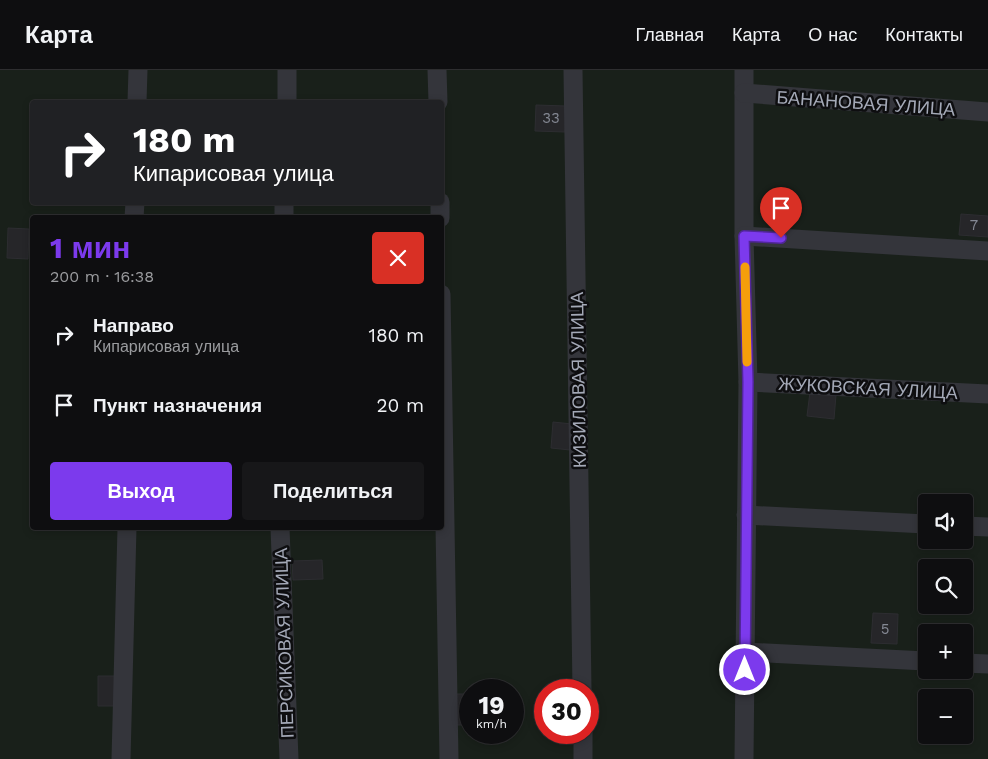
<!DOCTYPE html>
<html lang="ru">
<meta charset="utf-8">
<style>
body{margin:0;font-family:"Work Sans",sans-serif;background:#171719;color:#f1f3f6;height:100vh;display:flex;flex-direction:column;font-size:19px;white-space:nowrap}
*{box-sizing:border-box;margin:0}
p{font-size:16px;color:#9b9c9f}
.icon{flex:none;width:28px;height:28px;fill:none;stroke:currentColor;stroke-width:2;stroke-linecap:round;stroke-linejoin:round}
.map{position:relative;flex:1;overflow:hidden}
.details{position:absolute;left:30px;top:145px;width:414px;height:315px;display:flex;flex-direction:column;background:#0e0e10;border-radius:5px;box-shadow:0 2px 8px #0003,0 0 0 1px #2e2e30}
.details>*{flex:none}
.guide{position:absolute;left:30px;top:30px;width:414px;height:105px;border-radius:5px;box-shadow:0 2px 8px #0003,0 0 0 1px #2e2e30;background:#202124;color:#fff;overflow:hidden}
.tools{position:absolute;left:918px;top:424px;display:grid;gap:10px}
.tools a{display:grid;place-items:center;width:55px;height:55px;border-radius:5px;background:#0e0e10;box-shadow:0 2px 8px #0003,0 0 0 1px #2e2e30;font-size:25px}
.speed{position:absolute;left:459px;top:609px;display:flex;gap:10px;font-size:25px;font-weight:700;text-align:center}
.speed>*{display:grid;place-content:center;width:65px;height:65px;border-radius:50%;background:#0e0e10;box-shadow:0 2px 8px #0003,0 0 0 1px #2e2e30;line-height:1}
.speed small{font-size:12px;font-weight:400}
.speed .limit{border:8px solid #d22;background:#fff;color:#111}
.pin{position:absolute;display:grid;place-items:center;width:42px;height:42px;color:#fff;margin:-51px -21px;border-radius:50% 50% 50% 0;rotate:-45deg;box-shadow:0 0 5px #0007}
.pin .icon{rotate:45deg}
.me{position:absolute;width:55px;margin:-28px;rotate:0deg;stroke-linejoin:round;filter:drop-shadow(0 0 4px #0008)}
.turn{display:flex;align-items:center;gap:18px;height:105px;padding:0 20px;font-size:22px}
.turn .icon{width:65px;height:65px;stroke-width:2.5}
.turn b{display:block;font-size:35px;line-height:42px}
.round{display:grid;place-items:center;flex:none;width:52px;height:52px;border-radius:5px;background:#171719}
.summary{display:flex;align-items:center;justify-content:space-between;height:85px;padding:0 20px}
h1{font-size:30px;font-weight:700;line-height:38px;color:#7c3aed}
.action{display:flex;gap:10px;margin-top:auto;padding:10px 20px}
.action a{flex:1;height:58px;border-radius:5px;background:#7c3aed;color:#fff;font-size:20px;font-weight:700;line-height:58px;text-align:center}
.action a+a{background:#171719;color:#f1f3f6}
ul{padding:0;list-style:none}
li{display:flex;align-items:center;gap:15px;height:70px;padding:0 20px}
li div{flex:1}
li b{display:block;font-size:19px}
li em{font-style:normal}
header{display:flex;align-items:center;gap:30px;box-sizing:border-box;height:70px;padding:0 25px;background:#0e0e10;border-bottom:1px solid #2e2e30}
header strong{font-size:24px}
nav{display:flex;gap:28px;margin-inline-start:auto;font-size:18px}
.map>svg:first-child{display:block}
.green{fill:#19201a;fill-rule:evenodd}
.building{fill:#262629;stroke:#2d2d31}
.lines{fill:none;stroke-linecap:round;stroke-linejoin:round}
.minor{stroke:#34353b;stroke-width:19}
.route-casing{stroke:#51269a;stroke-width:12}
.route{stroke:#7c3aed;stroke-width:9}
.slow{stroke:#f59e0b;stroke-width:9}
.labels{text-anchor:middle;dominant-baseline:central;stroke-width:5;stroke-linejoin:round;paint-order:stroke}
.number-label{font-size:15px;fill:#848893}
.street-label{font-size:18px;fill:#a4a9b7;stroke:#0e0e10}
</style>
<header>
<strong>Карта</strong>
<nav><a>Главная</a><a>Карта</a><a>О нас</a><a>Контакты</a></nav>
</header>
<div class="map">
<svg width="988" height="689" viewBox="0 0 988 689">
<rect width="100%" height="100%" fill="#131315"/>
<path class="green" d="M0,0H988V689H0ZM32,32H441V132H32ZM32,148H441V458H32ZM926,432H964V470H926ZM926,498H964V535H926ZM926,562H964V600H926ZM470,620H512V662H470ZM545,620H588V662H545ZM926,628H964V665H926Z"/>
<g class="building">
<path d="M536,35L566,36L565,62L535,61Z"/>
<path d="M961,144L988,146V167L959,165Z"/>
<path d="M8,158L29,159L28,189L7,188Z"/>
<path d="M810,322L836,325L834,349L807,346Z"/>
<path d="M553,352L572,354L570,380L551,378Z"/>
<path d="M322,490L323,509L293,510L292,491Z"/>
<path d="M873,543L898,544L897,574L871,573Z"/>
<path d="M98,606H118L117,636H98Z"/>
<path d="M454,624H470V655H453Z"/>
</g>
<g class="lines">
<g class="minor">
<path d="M437,0L438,32"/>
<path d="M573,0L582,620"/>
<path d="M744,0V166L748,312L744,689"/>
<path d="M744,23L988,42"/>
<path d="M137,32L138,0"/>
<path d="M287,32V0"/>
<path d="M440,132V148"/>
<path d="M134,148L135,132"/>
<path d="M284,148V132"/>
<path d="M744,166L988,181"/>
<path d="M441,224L449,689"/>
<path d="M748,312L988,324"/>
<path d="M746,445L926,454"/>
<path d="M964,456L988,457"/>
<path d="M280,458L289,689"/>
<path d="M745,582L926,591"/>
<path d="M964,593L988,594"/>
<path d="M583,662V689"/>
<path d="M121,689L127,458"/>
</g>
</g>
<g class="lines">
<defs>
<path id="route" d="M745,600L748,312L744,166L781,168"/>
</defs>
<use href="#route" class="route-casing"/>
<use href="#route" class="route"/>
<path class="slow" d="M745,197L747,292"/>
</g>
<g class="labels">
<g class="number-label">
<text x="551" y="48">33</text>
<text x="974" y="155">7</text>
<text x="885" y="559">5</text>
</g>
<g class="street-label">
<text transform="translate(866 33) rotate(4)">БАНАНОВАЯ УЛИЦА</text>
<text transform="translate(578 310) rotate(-91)">КИЗИЛОВАЯ УЛИЦА</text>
<text transform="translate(868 318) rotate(3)">ЖУКОВСКАЯ УЛИЦА</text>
<text transform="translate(284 573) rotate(-92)">ПЕРСИКОВАЯ УЛИЦА</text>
</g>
</g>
</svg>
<div class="tools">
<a><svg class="icon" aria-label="sound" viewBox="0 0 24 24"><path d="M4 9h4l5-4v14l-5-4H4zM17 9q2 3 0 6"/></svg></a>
<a><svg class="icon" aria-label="search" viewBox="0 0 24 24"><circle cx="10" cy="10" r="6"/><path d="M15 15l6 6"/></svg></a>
<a>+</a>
<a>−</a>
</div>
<div class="speed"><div>19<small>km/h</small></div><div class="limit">30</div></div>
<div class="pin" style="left:781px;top:168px;background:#d93025"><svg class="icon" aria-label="arrive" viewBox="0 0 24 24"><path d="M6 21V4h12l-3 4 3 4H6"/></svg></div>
<svg class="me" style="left:745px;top:600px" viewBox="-20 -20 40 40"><circle r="17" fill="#7c3aed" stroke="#fff" stroke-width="3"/><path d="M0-11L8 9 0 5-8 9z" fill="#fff"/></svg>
<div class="guide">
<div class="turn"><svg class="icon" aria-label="right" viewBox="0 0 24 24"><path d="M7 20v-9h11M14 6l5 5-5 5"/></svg><div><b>180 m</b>Кипарисовая улица</div></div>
</div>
<section class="details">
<div class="summary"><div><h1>1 мин</h1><p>200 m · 16:38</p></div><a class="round" style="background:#d93025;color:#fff"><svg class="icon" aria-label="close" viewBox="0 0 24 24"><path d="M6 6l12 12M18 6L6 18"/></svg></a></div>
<ul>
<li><svg class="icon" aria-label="right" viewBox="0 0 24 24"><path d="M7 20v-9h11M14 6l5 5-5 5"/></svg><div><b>Направо</b><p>Кипарисовая улица</p></div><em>180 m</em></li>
<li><svg class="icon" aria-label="arrive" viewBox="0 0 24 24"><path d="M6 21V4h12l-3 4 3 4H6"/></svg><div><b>Пункт назначения</b></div><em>20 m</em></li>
</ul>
<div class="action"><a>Выход</a><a>Поделиться</a></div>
</section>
</div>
